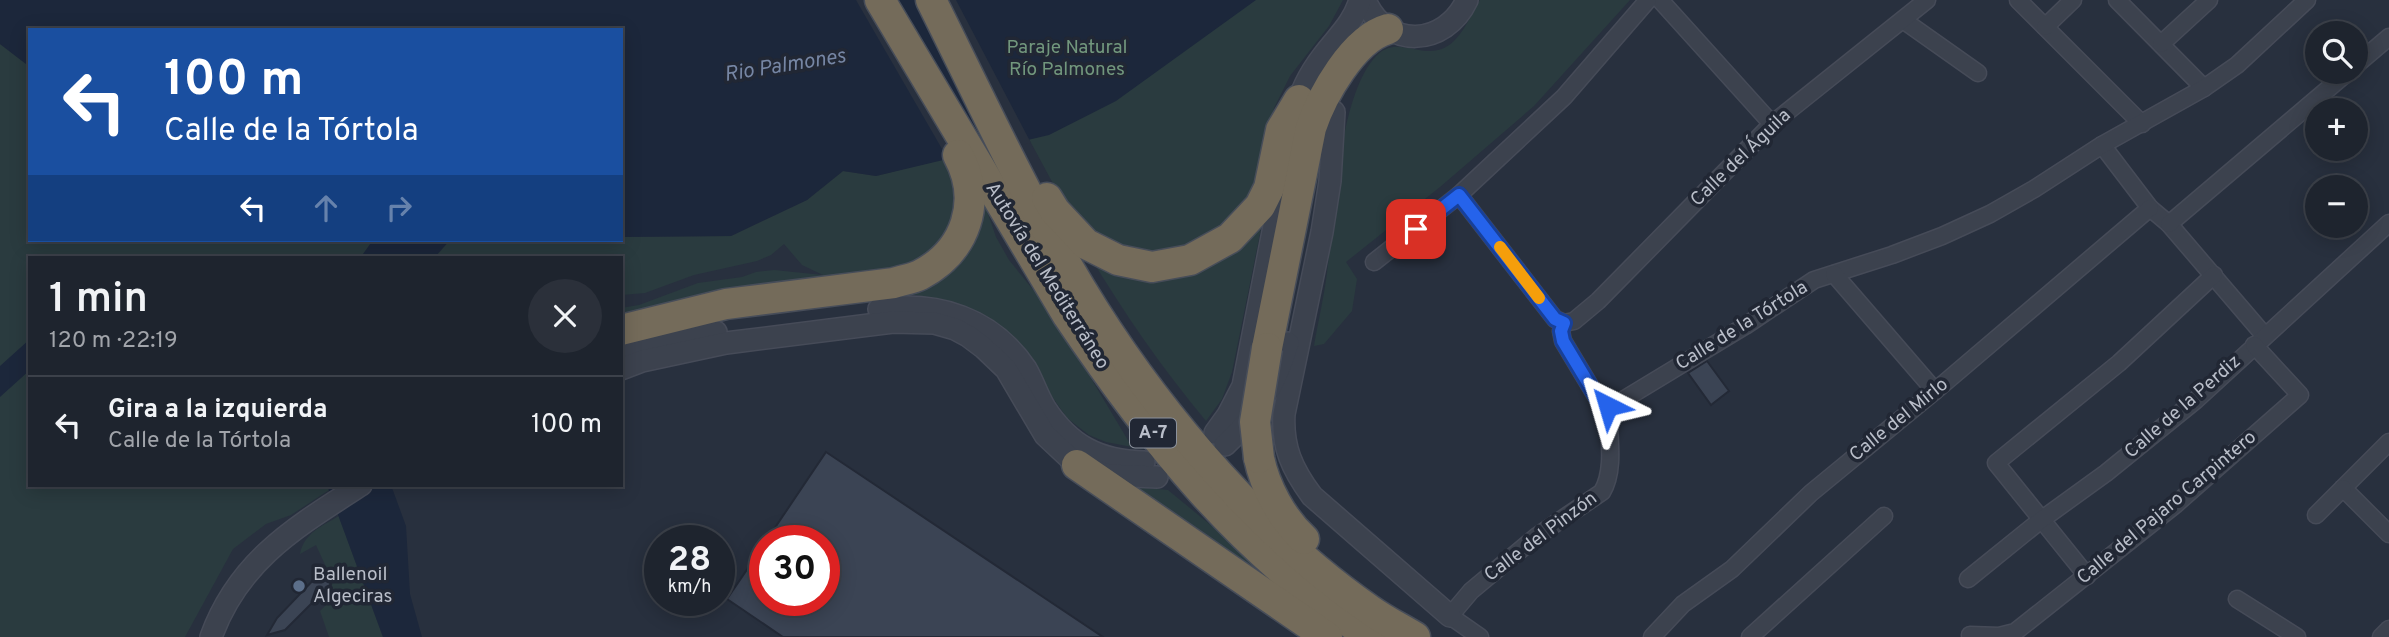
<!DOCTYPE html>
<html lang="es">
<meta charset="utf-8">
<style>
body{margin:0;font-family:Overpass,sans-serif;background:#2b303a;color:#f1f3f6;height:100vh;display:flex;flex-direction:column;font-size:26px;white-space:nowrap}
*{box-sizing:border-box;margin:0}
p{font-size:23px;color:#a1a4aa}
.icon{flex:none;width:38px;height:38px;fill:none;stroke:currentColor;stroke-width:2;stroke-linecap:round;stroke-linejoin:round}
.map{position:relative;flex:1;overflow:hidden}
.sheet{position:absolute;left:28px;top:256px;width:595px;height:231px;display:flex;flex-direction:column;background:#1e242e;border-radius:0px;box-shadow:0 4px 18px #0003,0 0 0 2px #3c414a}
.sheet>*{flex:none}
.top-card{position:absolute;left:28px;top:28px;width:595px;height:214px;border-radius:0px;box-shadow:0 4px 18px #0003,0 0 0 2px #3c414a;background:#1a4fa0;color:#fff;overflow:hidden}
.fabs{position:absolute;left:2305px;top:21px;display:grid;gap:14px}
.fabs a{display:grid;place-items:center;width:63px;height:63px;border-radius:50%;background:#1e242e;box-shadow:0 4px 18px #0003,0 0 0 2px #3c414a;font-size:35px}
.speed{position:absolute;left:644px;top:525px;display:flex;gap:14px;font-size:35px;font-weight:700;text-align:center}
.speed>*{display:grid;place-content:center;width:91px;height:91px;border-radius:50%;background:#1e242e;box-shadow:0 4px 18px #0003,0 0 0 2px #3c414a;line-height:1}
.speed small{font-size:18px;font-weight:400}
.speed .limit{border:10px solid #d22;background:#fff;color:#111}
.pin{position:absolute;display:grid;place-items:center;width:60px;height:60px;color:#fff;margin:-30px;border-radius:14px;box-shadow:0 4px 10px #0006}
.me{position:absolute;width:77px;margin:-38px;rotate:320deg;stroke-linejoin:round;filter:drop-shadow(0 0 5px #0008)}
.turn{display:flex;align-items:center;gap:24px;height:147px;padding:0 21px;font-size:32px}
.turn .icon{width:91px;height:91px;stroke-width:2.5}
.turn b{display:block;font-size:49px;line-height:60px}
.lanes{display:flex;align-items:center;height:66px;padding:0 21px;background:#0003;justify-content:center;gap:35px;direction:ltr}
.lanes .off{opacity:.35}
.round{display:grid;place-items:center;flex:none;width:74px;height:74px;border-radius:37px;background:#2b303a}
.summary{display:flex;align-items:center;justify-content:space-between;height:119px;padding:0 21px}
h1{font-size:42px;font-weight:600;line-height:52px}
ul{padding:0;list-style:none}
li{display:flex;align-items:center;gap:21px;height:98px;padding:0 21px;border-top:2px solid #3c414a}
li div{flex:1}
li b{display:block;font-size:26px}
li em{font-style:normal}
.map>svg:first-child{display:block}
.green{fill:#2a3b3f}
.water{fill:#1c273b}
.pier{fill:#28303e}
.building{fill:#3b4454;stroke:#232936;stroke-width:2}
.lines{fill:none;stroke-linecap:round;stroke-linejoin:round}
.minor-casing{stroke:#464b58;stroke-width:19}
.tertiary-casing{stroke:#464b58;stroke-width:24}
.motorway-casing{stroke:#474d59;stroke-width:33}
.minor{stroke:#3c424e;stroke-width:16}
.tertiary{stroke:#3c424e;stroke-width:21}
.motorway{stroke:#746b5a;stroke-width:30}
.motorway-bridge-casing{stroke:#474d59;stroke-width:33;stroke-linecap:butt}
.motorway-bridge{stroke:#746b5a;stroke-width:30}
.route-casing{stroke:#184099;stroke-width:18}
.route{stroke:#2563eb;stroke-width:12}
.slow{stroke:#f59e0b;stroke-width:12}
.service-dot{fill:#5c6f8a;stroke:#212734;stroke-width:2.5}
.labels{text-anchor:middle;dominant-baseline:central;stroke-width:7;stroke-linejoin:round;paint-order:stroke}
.shield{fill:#212734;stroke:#8b919c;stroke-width:2}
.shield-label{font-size:18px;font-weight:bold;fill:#b9bec9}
.park-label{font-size:19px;fill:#72977d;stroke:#212734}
.street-label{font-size:19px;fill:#b9bec9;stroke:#212734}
.poi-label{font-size:19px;fill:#b9bec9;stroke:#212734;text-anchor:start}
.water-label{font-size:21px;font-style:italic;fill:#7686a4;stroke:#212734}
</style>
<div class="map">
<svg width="2389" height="637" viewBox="0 0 2389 637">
<rect width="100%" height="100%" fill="#28303e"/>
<g class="green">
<path d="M969,0H1343L1329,26L1290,76L1274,108L1266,165L1253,198L1233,222L1184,252L1136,256L1087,231L1057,191L1029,139L1038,137Z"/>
<path d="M1480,0H1630L1534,106L1440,187L1346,262L1357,279L1352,311L1324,344L1314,346C1318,322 1324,297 1327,273C1334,217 1338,97 1376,56C1400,31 1427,67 1454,41C1466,29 1471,14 1480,0Z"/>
<path d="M0,44L30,67V240H373L361,257H30V485H327L329,490L291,515L266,524L233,549L185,637H0Z"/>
<path d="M947,158L962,189L946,247L894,272L825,276L736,289L621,319V308L639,305L698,283L742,277L756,272L774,270L823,275L802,265L784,244L771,255L757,261L694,275L645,293L621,295V257H435L450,240H621V237L731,236L807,200L843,171L876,176Z"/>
<path d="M984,202L996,237L1009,260L1052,313L1132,447L1106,442L1089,435L1067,418L1046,388L938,300L911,294L939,278Z"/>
<path d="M1263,219L1232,372L1222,399L1206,421C1161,367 1122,310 1086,250L1124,271Z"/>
<path d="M1126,486L1168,490L1347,637H1340Z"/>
<path d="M339,516L383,637H329L320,611L335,596L327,569L316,545L300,554C304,533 322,526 339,516Z"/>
</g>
<g class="water">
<path d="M0,0H1256L1116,101L1049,135L876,176L843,171L807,200L731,236L621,237V30H30V67L0,44Z"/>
<path d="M373,240H450L435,257H361Z"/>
<path d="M30,339V370L0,397V366Z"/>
<path d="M327,485H391L406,526L410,594L422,637H383Z"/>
</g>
<g class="pier">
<path d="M856,0H898L985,153L949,161Z"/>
<path d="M915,0H956L1031,143L992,151Z"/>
</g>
<g class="building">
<path d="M1707,361L1729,391L1711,405L1688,373Z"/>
<path d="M826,452L1103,637H783L727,599L765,543V600H824V541H766Z"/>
<path d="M320,573L331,584L285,630L267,635L277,618Z"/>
</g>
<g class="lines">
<defs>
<g id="minor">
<path d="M1660,0L1772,124"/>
<path d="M2018,0L2142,124"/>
<path d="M2117,0L2204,88"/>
<path d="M1903,20L1978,73"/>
<path d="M2045,27L2073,0"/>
<path d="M2161,44L2209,0"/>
<path d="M2356,65L2389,37"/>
<path d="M2102,145L2150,208L2169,224L2264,335"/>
<path d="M1459,195L1564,97L1648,0"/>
<path d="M2169,224L2348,72"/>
<path d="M1374,262L1459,195L1555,319L1564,323L1561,331L1563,341L1599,401L1603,405L1613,406L1745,326L1814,280L1892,255L1942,236L1990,214L2034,189L2102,145L2204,88L2237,65L2307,0"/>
<path d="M1834,274L1935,391"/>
<path d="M1564,323L1574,321L1598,301L1772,124L1927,0"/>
<path d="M2389,442L2343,488L2389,534"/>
<path d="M2316,515L2343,488"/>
<path d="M2087,576L1996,463L2119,363L2214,275"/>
<path d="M1968,579L2041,520L2106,473L2196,400L2389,223"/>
<path d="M2237,599L2297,637"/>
<path d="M1970,635L1999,636L2015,632L2175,505L2300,395L2254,345"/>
<path d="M1480,637L1450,616L1471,591L1537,536L1602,492C1616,469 1608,433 1608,406"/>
<path d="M1652,637L1683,604L1732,569L1811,493L1935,391L2150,208"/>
<path d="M1750,637L1884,516"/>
<path d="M2381,637L2389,629"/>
</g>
<g id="tertiary">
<path d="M1365,0C1386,50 1445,47 1467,0"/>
<path d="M1296,112C1300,91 1310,73 1323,56C1337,37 1353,24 1360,0"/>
<path d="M1334,112L1330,181L1322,232L1284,414C1282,447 1292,469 1312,496L1450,616"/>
<path d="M879,309C937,301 992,318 1026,369C1033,381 1037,395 1045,408C1070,446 1099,461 1144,462"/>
<path d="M621,348L716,332"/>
<path d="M621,369L642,361L726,343L893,322L934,323L955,329L968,336L984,348L1006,369L1045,435L1077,465L1109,475L1157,477"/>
<path d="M1215,433L1228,415L1243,386L1284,175"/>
<path d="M1225,445C1257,416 1276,384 1288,343"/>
<path d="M211,637C239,560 296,527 361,485"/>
</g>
<g id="motorway">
<path d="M880,0L1068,316C1150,438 1245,558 1372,637"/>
<path d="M931,0C983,104 1032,212 1094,310C1163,419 1264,537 1370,610C1384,620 1400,628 1415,637"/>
<path d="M1047,198L1055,211L1086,244L1118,260L1152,267L1190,260L1230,238L1260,206L1269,188L1281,130L1299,100"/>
<path d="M621,330L726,304L894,283C902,280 912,279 920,275C966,251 983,201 958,155"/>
<path d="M1267,348L1311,128C1322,95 1353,39 1388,29"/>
<path d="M1259,458C1265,487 1282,519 1304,539"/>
<path d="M1077,465L1327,637"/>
</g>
</defs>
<use href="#minor" class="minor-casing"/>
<use href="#tertiary" class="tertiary-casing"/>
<use href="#motorway" class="motorway-casing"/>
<use href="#minor" class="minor"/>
<use href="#tertiary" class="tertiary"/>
<use href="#motorway" class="motorway"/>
<defs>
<path id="motorway-bridge" d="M1259,458L1255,422L1267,348"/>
</defs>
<use href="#motorway-bridge" class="motorway-bridge-casing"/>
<use href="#motorway-bridge" class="motorway-bridge"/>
</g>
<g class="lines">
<defs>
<path id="route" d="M1416,229L1459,195L1555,319L1564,323L1561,331L1563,341L1599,401L1608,406"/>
</defs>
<use href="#route" class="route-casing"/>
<use href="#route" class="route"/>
<path class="slow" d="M1500,247L1539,298"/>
</g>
<circle class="service-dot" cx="299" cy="586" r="7"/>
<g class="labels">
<rect class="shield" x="1130" y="418.5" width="46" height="29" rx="5"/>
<g class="shield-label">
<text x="1153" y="433">A-7</text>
</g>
<g class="park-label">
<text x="1067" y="48">Paraje Natural<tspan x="1067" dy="22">Río Palmones</tspan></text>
</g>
<g class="street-label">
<text transform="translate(1741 158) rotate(-44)">Calle del Águila</text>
<text transform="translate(1047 276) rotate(58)">Autovía del Mediterráneo</text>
<text transform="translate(1742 326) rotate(-32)">Calle de la Tórtola</text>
<text transform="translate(2183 407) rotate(-41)">Calle de la Perdiz</text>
<text transform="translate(1899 420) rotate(-39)">Calle del Mirlo</text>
<text transform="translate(2167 508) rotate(-40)">Calle del Pajaro Carpintero</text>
<text transform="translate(1541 537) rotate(-37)">Calle del Pinzón</text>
</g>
<g class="poi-label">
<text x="313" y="575">Ballenoil<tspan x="313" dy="22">Algeciras</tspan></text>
</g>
<g class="water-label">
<text transform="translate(785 66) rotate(-9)">Rio Palmones</text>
</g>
</g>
</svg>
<div class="fabs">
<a><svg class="icon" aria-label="search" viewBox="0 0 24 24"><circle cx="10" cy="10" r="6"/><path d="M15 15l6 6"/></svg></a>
<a>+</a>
<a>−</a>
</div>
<div class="speed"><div>28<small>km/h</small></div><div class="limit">30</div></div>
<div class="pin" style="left:1416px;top:229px;background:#d93025"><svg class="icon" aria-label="arrive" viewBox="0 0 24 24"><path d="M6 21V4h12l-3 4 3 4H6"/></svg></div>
<svg class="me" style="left:1608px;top:406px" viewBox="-20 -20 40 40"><path d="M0-17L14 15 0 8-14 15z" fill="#2563eb" stroke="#fff" stroke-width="4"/></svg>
<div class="top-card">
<div class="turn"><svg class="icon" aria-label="left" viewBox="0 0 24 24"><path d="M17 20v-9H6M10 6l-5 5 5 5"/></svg><div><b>100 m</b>Calle de la Tórtola</div></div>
<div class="lanes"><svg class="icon" aria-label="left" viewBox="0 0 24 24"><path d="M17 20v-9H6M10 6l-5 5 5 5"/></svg><svg class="icon off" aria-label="ahead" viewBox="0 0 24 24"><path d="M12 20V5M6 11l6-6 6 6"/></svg><svg class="icon off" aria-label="right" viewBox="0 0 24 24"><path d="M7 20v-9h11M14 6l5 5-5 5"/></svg></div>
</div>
<section class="sheet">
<div class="summary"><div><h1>1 min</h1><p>120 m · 22:19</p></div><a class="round"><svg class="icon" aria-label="close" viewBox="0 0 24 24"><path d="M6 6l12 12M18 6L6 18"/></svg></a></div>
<ul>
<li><svg class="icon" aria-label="left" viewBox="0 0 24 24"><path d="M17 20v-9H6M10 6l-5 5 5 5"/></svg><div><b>Gira a la izquierda</b><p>Calle de la Tórtola</p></div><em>100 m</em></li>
</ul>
</section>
</div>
